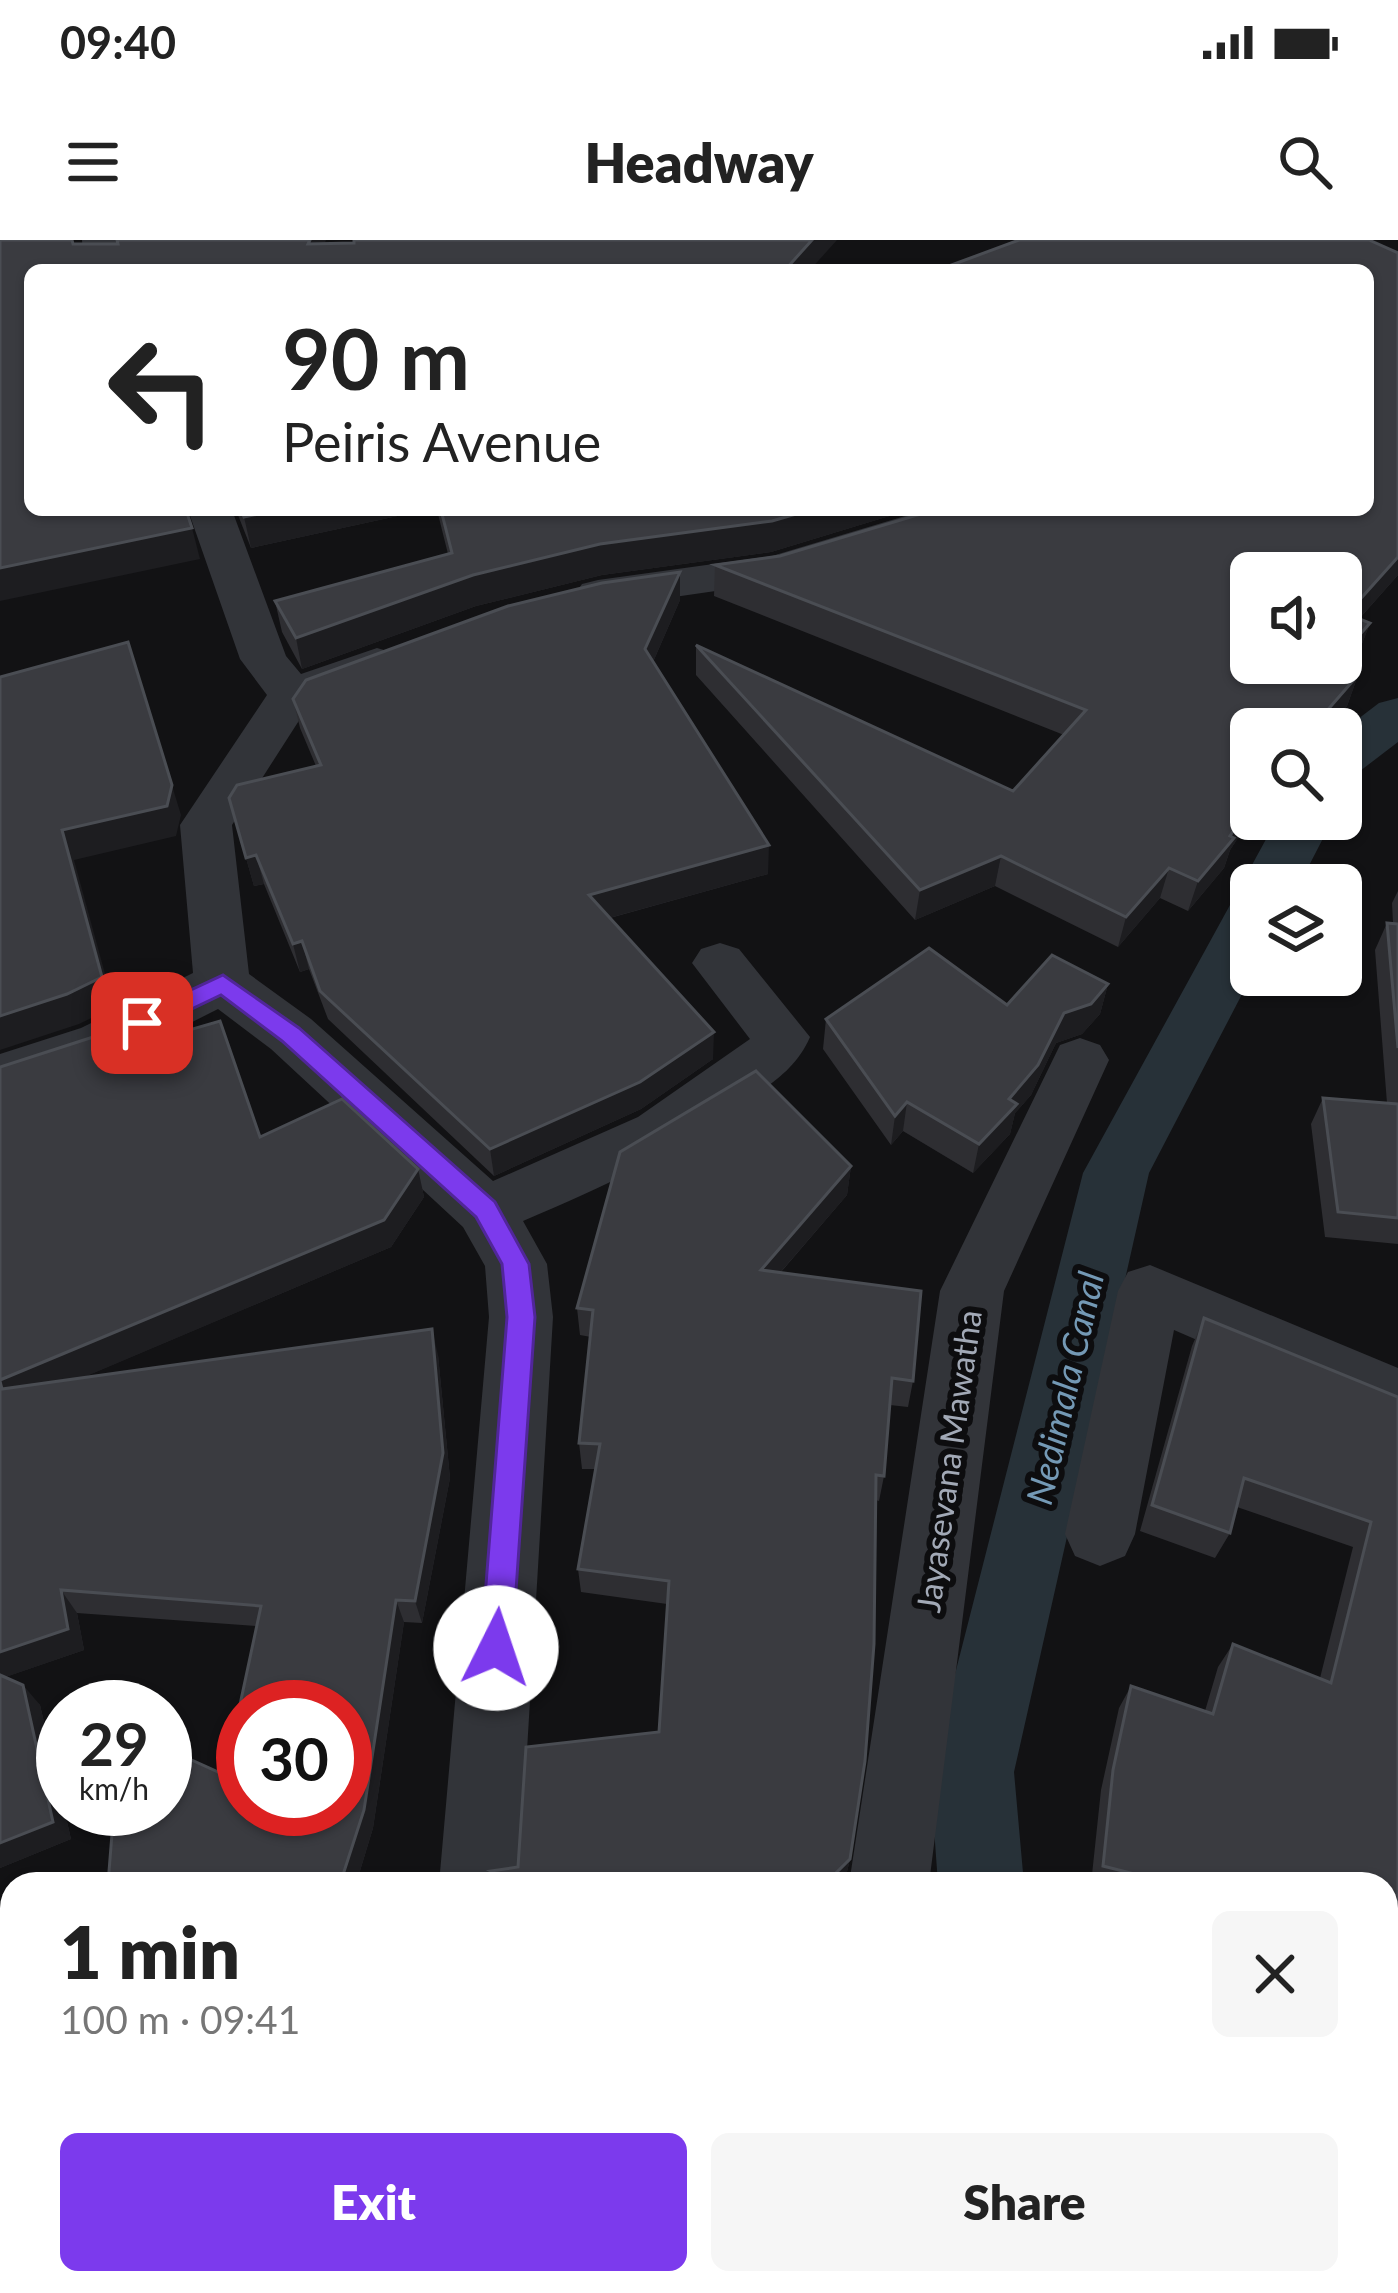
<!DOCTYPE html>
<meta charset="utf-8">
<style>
body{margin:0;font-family:Lato,sans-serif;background:#f6f6f6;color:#222;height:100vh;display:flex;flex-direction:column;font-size:45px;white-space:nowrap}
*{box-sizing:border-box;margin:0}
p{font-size:39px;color:#767676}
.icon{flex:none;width:66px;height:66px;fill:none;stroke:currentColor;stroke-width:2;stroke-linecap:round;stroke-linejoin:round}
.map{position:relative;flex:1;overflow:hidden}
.details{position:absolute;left:0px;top:1632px;width:1398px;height:423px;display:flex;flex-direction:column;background:#fff;border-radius:36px 36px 0 0;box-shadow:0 3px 9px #0004}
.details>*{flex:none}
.guide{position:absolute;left:24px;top:24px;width:1350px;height:252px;border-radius:18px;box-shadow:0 3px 9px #0004;background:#fff;color:#222;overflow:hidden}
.controls{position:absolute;left:1230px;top:312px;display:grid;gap:24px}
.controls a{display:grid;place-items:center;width:132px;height:132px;border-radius:18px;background:#fff;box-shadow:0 3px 9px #0004;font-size:60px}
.speed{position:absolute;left:36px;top:1440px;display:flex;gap:24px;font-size:60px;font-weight:700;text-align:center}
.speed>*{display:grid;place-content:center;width:156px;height:156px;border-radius:50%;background:#fff;box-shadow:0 3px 9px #0004;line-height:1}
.speed small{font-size:30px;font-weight:400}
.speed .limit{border:18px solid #d22;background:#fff;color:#111}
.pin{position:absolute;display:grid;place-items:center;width:102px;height:102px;color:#fff;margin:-51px;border-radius:24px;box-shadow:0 6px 18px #0006}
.me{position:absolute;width:132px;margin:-66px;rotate:4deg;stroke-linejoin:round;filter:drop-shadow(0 0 9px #0008)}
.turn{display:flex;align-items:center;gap:42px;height:252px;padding:0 60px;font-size:54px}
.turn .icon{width:156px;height:156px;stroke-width:2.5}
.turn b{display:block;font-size:84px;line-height:102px}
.round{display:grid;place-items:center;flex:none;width:126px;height:126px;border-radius:18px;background:#f6f6f6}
.summary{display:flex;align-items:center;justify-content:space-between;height:204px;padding:0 60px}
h1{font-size:72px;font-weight:800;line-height:90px}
.primary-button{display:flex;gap:24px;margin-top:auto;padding:24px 60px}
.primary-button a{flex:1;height:138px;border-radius:18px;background:#7c3aed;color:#fff;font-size:48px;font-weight:800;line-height:138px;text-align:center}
.primary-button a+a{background:#f6f6f6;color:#222}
.status{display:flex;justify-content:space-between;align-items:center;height:84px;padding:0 60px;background:#fff;direction:ltr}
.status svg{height:33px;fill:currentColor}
header{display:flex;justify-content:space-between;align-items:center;height:156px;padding:0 60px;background:#fff;font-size:54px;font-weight:800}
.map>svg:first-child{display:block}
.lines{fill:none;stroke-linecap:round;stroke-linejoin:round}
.canal{fill:#273138;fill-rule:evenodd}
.minor{fill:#323439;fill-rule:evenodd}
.wall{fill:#2e2e32}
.shaded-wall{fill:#1d1d20}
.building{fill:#3a3b40;stroke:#4a4d53;stroke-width:3;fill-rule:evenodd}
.route{fill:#7c3aed;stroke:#51269a;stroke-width:3}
.labels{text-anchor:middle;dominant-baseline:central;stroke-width:12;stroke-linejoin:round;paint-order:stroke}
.street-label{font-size:33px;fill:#a2a9b6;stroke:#0d0d0f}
.water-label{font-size:36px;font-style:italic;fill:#7499b5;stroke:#0d0d0f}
</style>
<div class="status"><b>09:40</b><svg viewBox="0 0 49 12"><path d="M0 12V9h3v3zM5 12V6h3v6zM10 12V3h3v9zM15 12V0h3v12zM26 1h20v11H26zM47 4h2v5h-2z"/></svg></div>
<header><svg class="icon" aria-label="menu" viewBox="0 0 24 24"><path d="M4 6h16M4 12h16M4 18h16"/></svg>Headway<svg class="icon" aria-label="search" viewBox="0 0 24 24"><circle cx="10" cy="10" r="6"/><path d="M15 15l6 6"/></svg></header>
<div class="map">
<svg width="1398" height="2053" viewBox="0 0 1398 2053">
<rect width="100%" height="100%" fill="#121214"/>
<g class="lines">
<g class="canal">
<path d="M1398,458V502L1360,531L1341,537V492L1379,463Z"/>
<path d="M1277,579H1333L1299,645H1251L1252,735L1149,933L1014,1532L1024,1644H938L930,1532L1083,933L1230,665L1250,659L1241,645Z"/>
<path d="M962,2043H1060L1061,2053H963Z"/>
</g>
<g class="minor">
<path d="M82,0H118L122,30H84Z"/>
<path d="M188,270H232L286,416L301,434L377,408L394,413L401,423L394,433L309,465L232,585L249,734L311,779L493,941L638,877L750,799L692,723L701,709L720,703L739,709L810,797C796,829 773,842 746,862C670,916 608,945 523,981L547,1024L553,1077L519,1644H439L489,1077L485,1026L463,987L271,809L218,769L121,818L0,858V814L81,788L193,733L180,585L267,455L240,419Z"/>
<path d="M925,270H973L959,287L777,342L598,368L582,364L575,354L582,344L598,340L772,316Z"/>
<path d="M1080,798L1100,805L1109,820L1004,1051L929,1644H849L940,1051L1060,805Z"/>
<path d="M1150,1025L1398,1128V1187L1174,1090L1135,1294L1125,1316L1100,1326L1075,1316L1065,1294L1118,1051L1128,1032Z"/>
<path d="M12,1689V1771L0,1773V1691Z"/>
<rect x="440" y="2043" width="90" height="10"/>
<rect x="824" y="2043" width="90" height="10"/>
</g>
</g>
<g class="wall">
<path d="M1398,13V335L1359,379L1370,383L1358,414L1345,429L1358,435L1347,466L1327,489H1251V578L1230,610L1224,628L1188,671L1160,658L1118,707L995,646L915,680L696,435V405L1013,551L1064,495L714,356L715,325L780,316L1368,270Z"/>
<path d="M236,270H425L251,308Z"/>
<path d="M437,270H909L771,312L602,335L476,366L302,429L282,392L275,361L448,314Z"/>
<path d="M680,332V360L653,422L768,634L610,678L713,819L641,869L494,936L328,779L309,729L300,732L264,644L254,646L229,558L316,526L300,488L293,459Z"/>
<path d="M1398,651V1004L1325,997L1311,884L1323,858L1387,863L1375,710L1387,683H1393L1392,663Z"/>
<path d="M1108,744L1100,774L1082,794L1056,803L1031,855L1015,873L1010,894L973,933L903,891L891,905L823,809L826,779L1007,765Z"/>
<path d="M118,789L126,809L260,897L418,929L424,957L391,1007L81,1138L438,1115L450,1238L422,1383L404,1382L373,1588L356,1644H108L225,1535L256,1386L77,1373L84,1410L5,1437L40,1465L71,1599L0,1628V827Z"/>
<path d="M851,926L847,955L781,1032L913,1141L908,1167L890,1165L884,1236L879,1261L876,1260L850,1619L846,1636L838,1644H495L491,1631L518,1627L659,1492L667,1364L581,1352L578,1329L595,1229H582L579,1203L591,1097L580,1095L577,1068Z"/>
<path d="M1204,1078L1398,1157V1788L1386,1783V1644H1091L1101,1550L1119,1468L1131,1446L1205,1471L1218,1427L1233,1404L1320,1438L1353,1307L1237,1267L1230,1293L1215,1318L1140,1291L1192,1106Z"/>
<rect x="1162" y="2043" width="210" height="10"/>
</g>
<g class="shaded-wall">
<path d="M310,0H326L315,30L308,4Z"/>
<path d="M812,0H837L810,30H785Z"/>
<path d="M277,270H425L251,308L244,277Z"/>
<path d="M810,270H909L771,312L602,335L476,366L302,429L296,398L473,335L600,304Z"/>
<path d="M192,288L200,319L0,361V328Z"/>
<path d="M1398,317V335L1341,399L1347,374Z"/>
<path d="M680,332V360L646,438L645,409Z"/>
<path d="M1370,383L1358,414L1323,456L1335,423H1341V416Z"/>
<path d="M128,402L181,575L176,596L74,620L114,767L79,784L0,810V776L62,590Z"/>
<path d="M1358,435L1347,466L1327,489H1311Z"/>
<path d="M1251,564V578L1230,610L1224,628L1188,671L1198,641Z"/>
<path d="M769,605L768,634L591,683L589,655Z"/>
<path d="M256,615L264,644L254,646L246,618Z"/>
<path d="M1001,616L995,646L915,680L920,650Z"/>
<path d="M1169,628L1160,658L1118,707L1126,677Z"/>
<path d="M302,701L309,729L300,732L293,704Z"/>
<path d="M1108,744L1100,774L1082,794L1056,803L1031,855L1015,873L1010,894L973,933L979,904L1064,773Z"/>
<path d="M714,792L713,819L641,869L494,936L490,909Z"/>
<path d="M907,862L903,891L891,905L895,876Z"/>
<path d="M851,926L847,955L759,1057L761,1030Z"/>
<path d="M418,929L424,957L391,1007L16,1166L2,1149L0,1140Z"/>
<path d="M432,1089L438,1115L450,1238L422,1383L415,1361Z"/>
<path d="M61,1350L77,1373L84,1410L0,1439V1412Z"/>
<path d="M396,1360L404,1382L373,1588L356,1644H340Z"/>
<path d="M23,1445L40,1465L71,1599L0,1628V1603Z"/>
<path d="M850,1619L846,1636L838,1644H834L836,1633Z"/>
<path d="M375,2043H384L386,2053H377Z"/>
</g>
<g class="building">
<path d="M0,0H72L73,4H118L117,0H310L308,4L354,3V0H812L785,30H30V270H186L192,288L0,328Z"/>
<path d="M1019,0H1369L1398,13V317L1347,374L1370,383L1341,416V333H1251V423H1335L1334,425L1358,435L1311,489H1251V564L1230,596L1234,598L1198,641L1169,628L1126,677L1001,616L920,650L696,405L1013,551L1086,470L715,325L780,316L934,270H1368V30H938Z"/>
<path d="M241,270H277L244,277Z"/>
<path d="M441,270H810L772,281L600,304L473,335L296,398L275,361L452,313Z"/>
<path d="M680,332L645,409L769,605L589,655L714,792L640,842L490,909L320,751L302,701L293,704L256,615L246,618L229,558L237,545L321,525L293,459L306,440L508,366L602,343Z"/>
<path d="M128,402L172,545L167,566L62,590L102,737L67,754L0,776V437Z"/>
<path d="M1387,683L1398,684V808Z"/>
<path d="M929,708L1007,765L1052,715L1108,744L1091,764L1064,773L1038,825L1009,859L1017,864L979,904L907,862L895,876L826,779Z"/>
<path d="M220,781L260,897L342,859L418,929L384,980L0,1140V827L118,789L124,809Z"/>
<path d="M756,831L851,926L761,1030L921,1051L913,1141L892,1138L884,1236L876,1235L874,1404L865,1521L850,1619L836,1633L835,1644H519L491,1631L518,1627L526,1507L659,1492L669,1341L578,1329L600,1204L579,1203L593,1070L577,1068L620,912Z"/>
<path d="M1323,858L1398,864V978L1338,972Z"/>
<path d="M1204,1078L1398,1157V1764L1386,1759V1644H1133L1135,1634L1103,1626L1113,1530L1131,1446L1213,1474L1233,1404L1331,1443L1371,1282L1244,1238L1230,1293L1152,1265Z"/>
<path d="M432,1089L443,1213L415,1361L396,1360L364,1570L340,1644H108L114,1569H165V1508L225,1535L261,1366L61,1350L68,1389L0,1412V1141L2,1149ZM243,1467H345V1569H243Z"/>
<path d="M0,1435L23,1445L53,1582L0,1603Z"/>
<path d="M12,1843V2043H375L377,2053H0V1846Z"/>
<path d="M1179,2043H1372V2053H1178Z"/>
<path d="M597,2048L637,2053H596Z"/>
</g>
<path class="route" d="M223,735L299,788L495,962L529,1024L535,1077L512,1408L508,1418L496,1423L485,1418L481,1408L507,1077L502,1024L476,977L282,801L221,755L150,789H133V777Z"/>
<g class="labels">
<g class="street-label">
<text transform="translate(948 1221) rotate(-82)">Jayasevana Mawatha</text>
</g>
<g class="water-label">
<text transform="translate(1064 1148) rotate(-77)">Nedimala Canal</text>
</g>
</g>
</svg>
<div class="controls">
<a><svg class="icon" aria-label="sound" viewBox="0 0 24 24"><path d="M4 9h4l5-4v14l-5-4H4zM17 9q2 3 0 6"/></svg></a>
<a><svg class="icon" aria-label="search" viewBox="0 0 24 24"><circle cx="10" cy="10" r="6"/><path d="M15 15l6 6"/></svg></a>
<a><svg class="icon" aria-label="layers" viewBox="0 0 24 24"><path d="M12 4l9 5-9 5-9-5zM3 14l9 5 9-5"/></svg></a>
</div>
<div class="speed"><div>29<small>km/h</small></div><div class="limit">30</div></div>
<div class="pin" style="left:142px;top:783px;background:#d93025"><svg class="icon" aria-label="arrive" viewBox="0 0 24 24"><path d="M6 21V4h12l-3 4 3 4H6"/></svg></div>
<svg class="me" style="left:496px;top:1408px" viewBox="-20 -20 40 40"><circle r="19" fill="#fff"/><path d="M0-13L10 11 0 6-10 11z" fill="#7c3aed"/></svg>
<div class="guide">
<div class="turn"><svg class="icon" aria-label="left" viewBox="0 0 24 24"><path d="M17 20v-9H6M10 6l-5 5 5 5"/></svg><div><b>90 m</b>Peiris Avenue</div></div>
</div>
<section class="details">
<div class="summary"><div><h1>1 min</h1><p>100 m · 09:41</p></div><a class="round"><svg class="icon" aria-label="close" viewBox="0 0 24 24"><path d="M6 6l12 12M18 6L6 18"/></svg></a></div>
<div class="primary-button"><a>Exit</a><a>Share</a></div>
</section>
</div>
